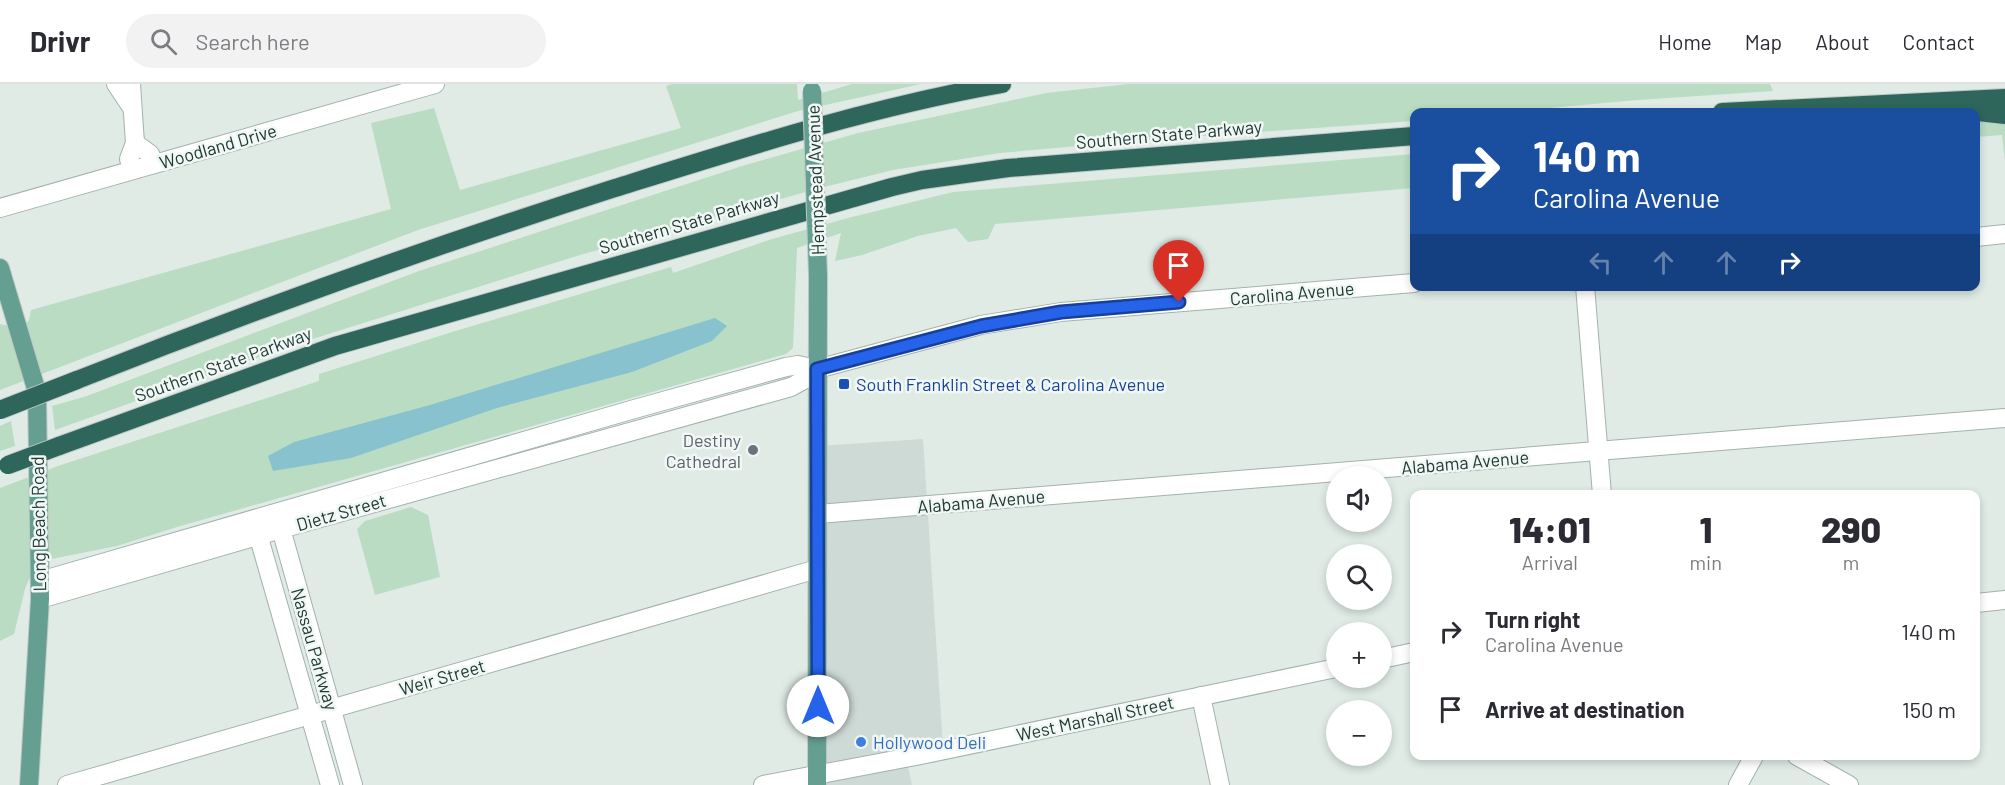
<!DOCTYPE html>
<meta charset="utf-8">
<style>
body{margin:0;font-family:Barlow,sans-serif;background:#f2f2f3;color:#2b2b33;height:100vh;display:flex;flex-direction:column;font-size:22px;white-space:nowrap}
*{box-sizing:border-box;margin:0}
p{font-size:20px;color:#7c7c81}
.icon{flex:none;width:33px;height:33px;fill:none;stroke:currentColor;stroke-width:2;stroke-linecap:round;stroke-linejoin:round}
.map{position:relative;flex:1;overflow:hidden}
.drawer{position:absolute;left:1410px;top:406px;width:570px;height:270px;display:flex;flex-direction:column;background:#fff;border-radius:12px;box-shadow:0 3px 9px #0003}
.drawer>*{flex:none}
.top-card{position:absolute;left:1410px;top:24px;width:570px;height:183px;border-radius:12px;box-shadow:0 3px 9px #0003;background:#1a4fa0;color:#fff;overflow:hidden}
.buttons{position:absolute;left:1326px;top:382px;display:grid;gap:12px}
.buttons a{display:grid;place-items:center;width:66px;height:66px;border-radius:50%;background:#fff;box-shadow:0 3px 9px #0003;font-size:30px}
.pin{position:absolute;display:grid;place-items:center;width:51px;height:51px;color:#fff;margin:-62px -26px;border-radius:50% 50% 50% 0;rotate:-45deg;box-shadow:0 0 6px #0007}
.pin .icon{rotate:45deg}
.me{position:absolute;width:66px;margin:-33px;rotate:0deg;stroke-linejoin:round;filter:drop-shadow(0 0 4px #0008)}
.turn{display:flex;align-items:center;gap:21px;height:126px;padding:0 24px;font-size:27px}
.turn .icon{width:78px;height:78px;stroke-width:2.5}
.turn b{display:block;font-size:42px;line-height:51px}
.lanes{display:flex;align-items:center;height:57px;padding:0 24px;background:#0003;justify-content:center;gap:30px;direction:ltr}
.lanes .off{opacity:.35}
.eta{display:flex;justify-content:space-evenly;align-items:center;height:102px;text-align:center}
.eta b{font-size:36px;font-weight:800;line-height:42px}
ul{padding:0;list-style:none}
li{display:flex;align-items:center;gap:18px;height:78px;padding:0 24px}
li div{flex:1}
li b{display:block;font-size:22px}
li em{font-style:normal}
header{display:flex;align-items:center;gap:36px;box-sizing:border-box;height:84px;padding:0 30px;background:#fff;border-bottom:2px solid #e1e1e2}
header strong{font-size:28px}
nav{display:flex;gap:33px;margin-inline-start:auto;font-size:21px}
.search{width:420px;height:54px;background:#f2f2f3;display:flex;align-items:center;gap:15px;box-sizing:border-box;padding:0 21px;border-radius:33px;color:#7c7c81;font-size:22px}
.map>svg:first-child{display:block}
.built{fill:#cedad5}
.green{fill:#b9dcc3}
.water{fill:#89c2cf}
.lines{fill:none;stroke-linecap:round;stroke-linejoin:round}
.minor-casing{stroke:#a3b2ad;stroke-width:20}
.major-casing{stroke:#c1c8c6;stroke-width:20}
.highway-casing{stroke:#c1c8c6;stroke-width:20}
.minor{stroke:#fff;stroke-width:18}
.major{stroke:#659f92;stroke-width:18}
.highway{stroke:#2e665c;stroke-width:18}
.major-bridge-casing{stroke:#c1c8c6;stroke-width:20;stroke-linecap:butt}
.highway-bridge-casing{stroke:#c1c8c6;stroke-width:20;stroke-linecap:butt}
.major-bridge{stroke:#659f92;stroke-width:18}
.highway-bridge{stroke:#2e665c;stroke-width:18}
.route-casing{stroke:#184099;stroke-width:15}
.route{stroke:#2563eb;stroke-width:10}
.transit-dot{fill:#1a4fb4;stroke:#f0f7f4;stroke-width:2}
.worship-dot{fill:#6b7280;stroke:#f0f7f4;stroke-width:2}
.shop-dot{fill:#3f7fe0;stroke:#f0f7f4;stroke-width:2}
.labels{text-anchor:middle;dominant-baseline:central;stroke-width:5;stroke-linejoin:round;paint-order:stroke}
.street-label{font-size:18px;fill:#213a34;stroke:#f0f7f4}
.transit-label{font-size:18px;fill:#164399;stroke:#f0f7f4;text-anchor:start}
.worship-label{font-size:18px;fill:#5b616d;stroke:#f0f7f4;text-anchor:end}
.shop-label{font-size:18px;fill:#366cbe;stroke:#f0f7f4;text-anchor:start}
</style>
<header>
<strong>Drivr</strong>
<div class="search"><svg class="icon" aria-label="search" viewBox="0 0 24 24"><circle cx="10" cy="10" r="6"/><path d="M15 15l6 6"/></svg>Search here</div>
<nav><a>Home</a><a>Map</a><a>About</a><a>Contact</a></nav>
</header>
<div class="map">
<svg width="2005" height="701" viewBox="0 0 2005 701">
<rect width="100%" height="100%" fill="#e0ebe6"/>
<path class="built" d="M923,355L943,663L906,673L912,701H817L819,362Z"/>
<g class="green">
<path d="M672,0H797L798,16L852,0H921L798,27L418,146L0,306V240L22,245L29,236L31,226L391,125L371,39L434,24L460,106L681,44L666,2Z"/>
<path d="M1128,0H1770L1773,7L1638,16L1505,28H1414V37L1158,55L1000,69L893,86L820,104L580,171L287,263L55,346L52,322L87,312L419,187L742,82L858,49L1046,9Z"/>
<path d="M1976,36L2005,38V77L2002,51L1976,53Z"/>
<path d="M1414,70V104L995,140L988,155L968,158L956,144L918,152L862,171L835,177L841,149L797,164L793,264L786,270L177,443L117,462L36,478L25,505L14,550L0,557V404L58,382L319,297V290L449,249L671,183L673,189L772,155L848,134L953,108Z"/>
<path d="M11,337L15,362L0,367V342Z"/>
<path d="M411,423L428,431L440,493L375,511L357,445L365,437Z"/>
</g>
<path class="water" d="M715,234L727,242L712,257L632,288L497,324L351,374L273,387L268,372L294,358L430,321Z"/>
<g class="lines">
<defs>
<g id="minor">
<path d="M116,0L132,24"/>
<path d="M131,0L135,59"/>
<path d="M132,86L129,75L135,59L150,70L154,80"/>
<path d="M0,124L435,0"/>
<path d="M1976,153L2005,150"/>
<path d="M1585,202L1602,411"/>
<path d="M817,285L981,241L1061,228L1414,199"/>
<path d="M818,430L2005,334"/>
<path d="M278,434L353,701"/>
<path d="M255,440L330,701"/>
<path d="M40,497L638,324L786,283L798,281L817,285"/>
<path d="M40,515L281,445L791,303L809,293L817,285"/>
<path d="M1976,519L2005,516"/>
<path d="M1382,575L1414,568"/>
<path d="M1201,612L1220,701"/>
<path d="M1797,672L1849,701"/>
<path d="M67,701L817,485"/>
<path d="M763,701L921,671L1336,584"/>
<path d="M1738,701L1754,672"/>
</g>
<g id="major">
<path d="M0,184L37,308L40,515L29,701"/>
<path d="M817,701L818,192"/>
</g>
<g id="highway">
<path d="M1951,25L2005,31"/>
<path d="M1722,28L2005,14"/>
<path d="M77,296C254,226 433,162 615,104C743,64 871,23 1002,0"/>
<path d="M59,362L335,262L892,103L922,96L1008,84L1414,52"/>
</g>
</defs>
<use href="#minor" class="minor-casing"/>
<use href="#major" class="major-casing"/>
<use href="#highway" class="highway-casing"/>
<use href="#minor" class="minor"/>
<use href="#major" class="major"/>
<use href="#highway" class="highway"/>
<defs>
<path id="major-bridge" d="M812,7L818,192"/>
<g id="highway-bridge">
<path d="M0,326L77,296"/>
<path d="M8,381L59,362"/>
</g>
</defs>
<use href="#major-bridge" class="major-bridge-casing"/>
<use href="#highway-bridge" class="highway-bridge-casing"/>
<use href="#major-bridge" class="major-bridge"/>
<use href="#highway-bridge" class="highway-bridge"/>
</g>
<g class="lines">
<defs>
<path id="route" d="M818,622L817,285L981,242L1061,228L1179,218"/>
</defs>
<use href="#route" class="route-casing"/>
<use href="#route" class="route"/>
</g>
<rect class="transit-dot" x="838" y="294" width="12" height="12" rx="3"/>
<circle class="worship-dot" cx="753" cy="366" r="6"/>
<circle class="shop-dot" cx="861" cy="658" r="6"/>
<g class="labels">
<g class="street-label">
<text transform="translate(1169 50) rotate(-5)">Southern State Parkway</text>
<text transform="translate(218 62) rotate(-16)">Woodland Drive</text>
<text transform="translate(815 96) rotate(-92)">Hempstead Avenue</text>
<text transform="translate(689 138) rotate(-16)">Southern State Parkway</text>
<text transform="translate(1292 209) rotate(-5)">Carolina Avenue</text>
<text transform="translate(223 280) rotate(-20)">Southern State Parkway</text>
<text transform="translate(1465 378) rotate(-5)">Alabama Avenue</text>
<text transform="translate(981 417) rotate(-5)">Alabama Avenue</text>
<text transform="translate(341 428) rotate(-16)">Dietz Street</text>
<text transform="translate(38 440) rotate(-91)">Long Beach Road</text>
<text transform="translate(315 565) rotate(74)">Nassau Parkway</text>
<text transform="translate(442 593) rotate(-16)">Weir Street</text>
<text transform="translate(1095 634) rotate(-12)">West Marshall Street</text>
</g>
<g class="transit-label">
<text x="856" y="300">South Franklin Street &amp; Carolina Avenue</text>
</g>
<g class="worship-label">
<text x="741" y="356">Destiny<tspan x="741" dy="21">Cathedral</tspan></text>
</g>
<g class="shop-label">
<text x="873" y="658">Hollywood Deli</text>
</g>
</g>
</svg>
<div class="buttons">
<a><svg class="icon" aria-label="sound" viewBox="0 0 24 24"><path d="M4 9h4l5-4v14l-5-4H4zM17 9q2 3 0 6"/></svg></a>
<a><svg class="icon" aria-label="search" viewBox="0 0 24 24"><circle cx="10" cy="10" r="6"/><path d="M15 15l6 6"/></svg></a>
<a>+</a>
<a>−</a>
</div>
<div class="pin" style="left:1179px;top:218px;background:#d93025"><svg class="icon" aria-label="arrive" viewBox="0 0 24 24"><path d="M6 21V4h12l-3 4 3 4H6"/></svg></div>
<svg class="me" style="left:818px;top:622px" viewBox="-20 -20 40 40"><circle r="19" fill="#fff"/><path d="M0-13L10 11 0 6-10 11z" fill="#2563eb"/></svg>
<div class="top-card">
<div class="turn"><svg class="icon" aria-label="right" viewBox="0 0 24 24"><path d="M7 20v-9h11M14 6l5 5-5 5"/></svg><div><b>140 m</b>Carolina Avenue</div></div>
<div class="lanes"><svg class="icon off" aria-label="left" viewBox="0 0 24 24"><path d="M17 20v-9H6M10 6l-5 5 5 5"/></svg><svg class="icon off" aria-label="ahead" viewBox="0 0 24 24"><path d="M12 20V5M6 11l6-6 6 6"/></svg><svg class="icon off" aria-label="ahead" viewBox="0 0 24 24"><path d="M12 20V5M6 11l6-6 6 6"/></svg><svg class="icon" aria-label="right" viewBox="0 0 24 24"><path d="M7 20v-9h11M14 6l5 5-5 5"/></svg></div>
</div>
<section class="drawer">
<div class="eta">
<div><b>14:01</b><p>Arrival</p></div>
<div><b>1</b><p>min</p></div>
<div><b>290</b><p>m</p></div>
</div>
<ul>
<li><svg class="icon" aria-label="right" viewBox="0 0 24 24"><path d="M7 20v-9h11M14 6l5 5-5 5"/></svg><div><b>Turn right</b><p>Carolina Avenue</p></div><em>140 m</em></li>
<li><svg class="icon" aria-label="arrive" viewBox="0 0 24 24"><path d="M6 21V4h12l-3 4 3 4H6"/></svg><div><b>Arrive at destination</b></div><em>150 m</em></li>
</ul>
</section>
</div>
